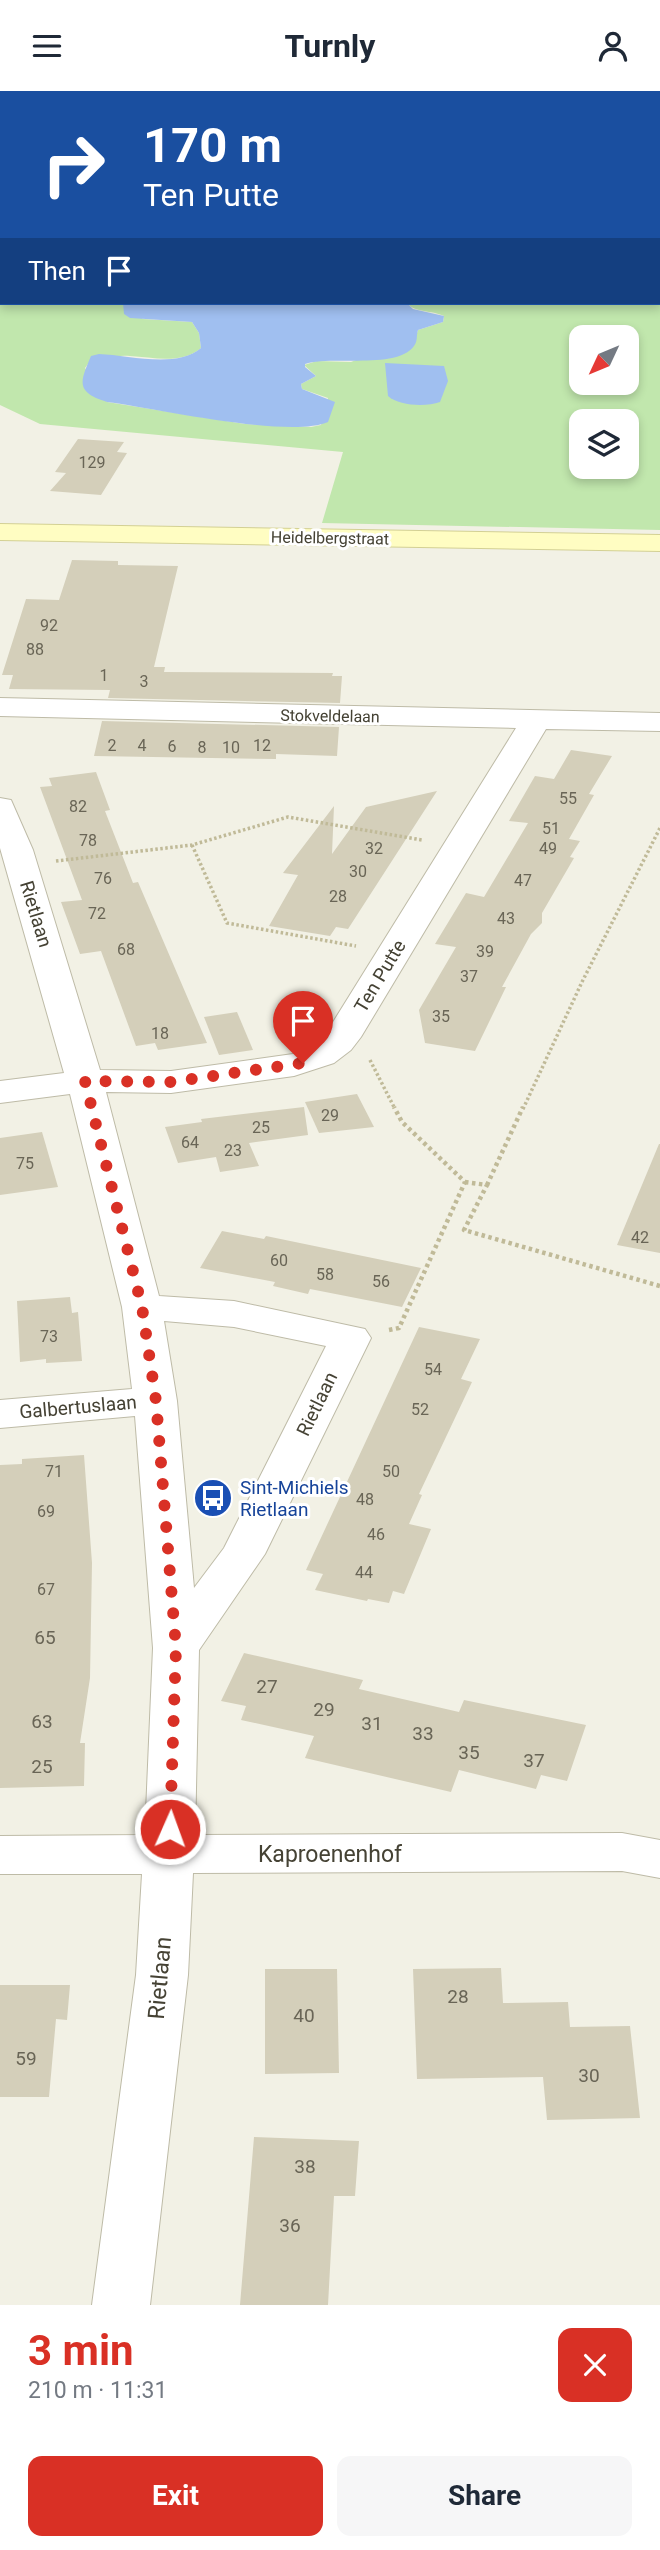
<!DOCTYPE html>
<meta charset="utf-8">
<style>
body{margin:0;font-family:Roboto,sans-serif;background:#f6f6f7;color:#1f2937;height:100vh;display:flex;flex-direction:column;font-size:26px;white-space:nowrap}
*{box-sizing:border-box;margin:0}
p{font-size:23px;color:#747a83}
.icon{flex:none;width:38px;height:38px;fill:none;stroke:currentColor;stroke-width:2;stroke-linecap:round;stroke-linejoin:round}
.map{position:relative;height:2214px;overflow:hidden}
.side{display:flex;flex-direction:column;background:#fff;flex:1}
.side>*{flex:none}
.top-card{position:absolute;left:0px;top:0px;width:662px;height:214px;box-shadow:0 4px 10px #0003;background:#1a4fa0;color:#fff;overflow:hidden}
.needle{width:46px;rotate:226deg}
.controls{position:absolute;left:569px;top:234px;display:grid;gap:14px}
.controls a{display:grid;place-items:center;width:70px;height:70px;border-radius:14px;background:#fff;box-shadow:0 4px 10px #0003;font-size:35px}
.pin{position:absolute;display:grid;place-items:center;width:60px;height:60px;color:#fff;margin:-72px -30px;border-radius:50% 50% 50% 0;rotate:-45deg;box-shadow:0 0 7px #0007}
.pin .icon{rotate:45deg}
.me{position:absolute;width:77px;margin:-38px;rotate:2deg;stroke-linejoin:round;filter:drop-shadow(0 0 5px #0008)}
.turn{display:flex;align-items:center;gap:24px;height:147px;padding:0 28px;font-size:32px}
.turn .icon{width:91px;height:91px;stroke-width:2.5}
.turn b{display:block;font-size:49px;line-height:60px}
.then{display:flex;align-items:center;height:66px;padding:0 28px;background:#0003;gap:14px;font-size:26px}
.round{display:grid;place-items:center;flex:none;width:74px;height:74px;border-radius:14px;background:#f6f6f7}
.head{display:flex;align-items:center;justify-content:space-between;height:119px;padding:0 28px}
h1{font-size:42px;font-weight:700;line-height:52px;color:#d93025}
.cta{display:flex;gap:14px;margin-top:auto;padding:14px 28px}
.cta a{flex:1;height:80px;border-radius:14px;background:#d93025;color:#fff;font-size:28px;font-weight:700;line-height:80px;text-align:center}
.cta a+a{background:#f6f6f7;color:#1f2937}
header{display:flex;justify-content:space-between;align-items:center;height:91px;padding:0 28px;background:#fff;font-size:32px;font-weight:700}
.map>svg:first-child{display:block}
.green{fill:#c1e7ad;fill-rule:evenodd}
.water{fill:#a0bff0}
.building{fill:#d4cfba}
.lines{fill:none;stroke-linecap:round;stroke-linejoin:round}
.minor-casing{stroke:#bebba7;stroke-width:2}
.secondary-casing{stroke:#d3d094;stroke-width:2}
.path-far1{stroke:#c0ba98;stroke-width:3.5;stroke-dasharray:2.5 2.5;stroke-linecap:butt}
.path{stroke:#c0ba98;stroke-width:4.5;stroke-dasharray:3.5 3.5;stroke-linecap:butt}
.minor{fill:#fff;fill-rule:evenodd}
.secondary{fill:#fffdc2;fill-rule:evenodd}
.route{stroke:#d93025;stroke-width:12;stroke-dasharray:0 21.6}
.labels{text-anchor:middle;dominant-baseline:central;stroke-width:6;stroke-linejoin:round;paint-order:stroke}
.number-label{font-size:16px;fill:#696556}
.far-street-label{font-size:16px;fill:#454234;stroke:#fff}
.street-label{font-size:19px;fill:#454234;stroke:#fff}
.transit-label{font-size:19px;fill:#164399;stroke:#fff;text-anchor:start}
.near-number-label{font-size:19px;fill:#696556}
.near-street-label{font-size:23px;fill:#454234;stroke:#fff}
</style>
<header><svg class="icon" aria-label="menu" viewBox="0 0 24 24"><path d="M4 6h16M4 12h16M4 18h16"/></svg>Turnly<svg class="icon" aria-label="person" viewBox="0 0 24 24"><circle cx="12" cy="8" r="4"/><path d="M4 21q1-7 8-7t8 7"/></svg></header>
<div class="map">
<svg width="660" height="2214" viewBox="0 0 660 2214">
<rect width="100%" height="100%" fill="#f2f1e5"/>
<path class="green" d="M0,0H660V439L322,432L343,361L40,333L0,314V130L2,212H123L143,228L192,231L199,242L201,257C181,274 153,266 130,265C117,264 103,267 91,269L85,277L107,311L245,333L311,336L321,334L328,307L302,298L301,293L316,285L304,274L317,270L351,271L416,245L418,239L443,231L444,225C432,219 415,222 407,212H660V2H2V126ZM581,247H626V292H581ZM581,331H626V376H581Z"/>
<g class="water">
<path d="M123,212H407L413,218L444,225L443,231L418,239C416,245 418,250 414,255C397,279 330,264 305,273V276L316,285L301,293L302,298L335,311L328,331C289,348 155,317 107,311C75,301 80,291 91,265L99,263C128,264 177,278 201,257L199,242L192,231L130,227L124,223Z"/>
<path d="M385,272L444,275L448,290L440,311C426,316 399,315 388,305Z"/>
</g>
<g class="building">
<path d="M78,348L124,351L117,361L127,362L101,404L50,400L66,382L55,381Z"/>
<path d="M72,469L118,470V474L178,475L154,576H165L164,581L333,582L332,585H342L340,612L108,607L110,599L9,598L13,584H2L26,508L59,509Z"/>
<path d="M102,630L339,636L337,665L276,663V668L94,665Z"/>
<path d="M571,659L612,665L589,703L594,704L569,748L580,750L570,766L574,767L542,822V832L531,843L502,896H506L475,960L425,952L419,919L456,856L435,853L466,802L484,806L528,732L509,730L535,685L554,688Z"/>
<path d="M96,681L110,719L105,720L133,792L138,791L207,952L158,959L155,952L136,955L101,860L80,863L61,811L82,809L40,696L52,695L49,687Z"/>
<path d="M437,700L348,838L336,836L330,845L269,835L298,784L283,782L334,715L332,763L366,716Z"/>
<path d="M237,921L253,959L219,964L204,926Z"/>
<path d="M357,1003L374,1036L319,1042L305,1011Z"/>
<path d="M304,1016L308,1044L249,1052L259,1075L220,1081L216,1066L178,1072L165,1036L202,1031L201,1028Z"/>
<path d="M42,1041L58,1096L0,1104V1047Z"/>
<path d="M659,1053H660V1162L617,1154Z"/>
<path d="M222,1140L264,1148L266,1145L421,1177L402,1216L310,1198L308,1203L273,1195L275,1191L200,1177Z"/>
<path d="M70,1206L72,1222L78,1221L82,1270L46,1272V1268L20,1271L17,1210Z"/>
<path d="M419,1236L480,1248L461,1288L472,1291L419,1403L422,1404L409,1433L431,1438L404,1503L393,1500L389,1512L368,1508L367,1510L315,1499L323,1483L306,1479Z"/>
<path d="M84,1364L92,1472L90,1587L80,1652H85L84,1695L0,1697V1374L22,1373V1368Z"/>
<path d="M244,1562L363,1589L359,1598L459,1621L464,1609L586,1634L567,1690L541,1684L536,1698L459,1679L451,1701L305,1667L314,1645L241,1629L246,1615L221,1610Z"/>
<path d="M501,1877L503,1912L568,1911L570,1936L630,1935L640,2027L547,2029L543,1986L417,1988L413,1878Z"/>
<path d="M265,1878H337L339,1982L265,1983Z"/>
<path d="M0,1894H70L67,1929L56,1928L49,2006H0Z"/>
<path d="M254,2046L359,2050L355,2105H334L328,2214H240Z"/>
</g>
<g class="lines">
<defs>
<path id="minor" d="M0,607L660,622V640L546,638L361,946L351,959L334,972L294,985L171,1002L106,1001L159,1205L234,1210L365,1238L371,1247L265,1463L199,1559L195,1744L622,1742L660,1749V1787L622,1780L193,1782L188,1884L150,2214H92L136,1884L142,1783H0V1745L145,1744L153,1557L135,1325L0,1337V1309L132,1298L122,1216L70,1003L0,1012V990L64,982L0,757V707L11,709L33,759L100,979L171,980L293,963L308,957L325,944L516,637L0,625ZM164,1230L234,1236L326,1255L224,1457L194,1497L177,1310Z"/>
<path id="secondary" d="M0,433L660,444V460L0,449Z"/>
</defs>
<use href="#minor" class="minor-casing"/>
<use href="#secondary" class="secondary-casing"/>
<g class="path-far1">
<path d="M192,754L227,832L356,855"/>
<path d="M56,770L192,754L288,726L422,749"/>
<path d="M370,969L395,1018"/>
<path d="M523,1018L582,891L660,737"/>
</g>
<g class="path">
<path d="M465,1091L487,1094L464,1139L660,1195"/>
<path d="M487,1094L523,1016"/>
<path d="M389,1239L399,1237L465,1091L402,1031L394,1016"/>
</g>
<use href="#minor" class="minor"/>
<use href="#secondary" class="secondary"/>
</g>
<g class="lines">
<path class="route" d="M170,1738L176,1557L156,1310L142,1216L85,990L171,991L303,972"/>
</g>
<defs>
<symbol id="bus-disc" viewBox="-11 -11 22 22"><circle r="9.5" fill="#1a4fb4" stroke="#fff"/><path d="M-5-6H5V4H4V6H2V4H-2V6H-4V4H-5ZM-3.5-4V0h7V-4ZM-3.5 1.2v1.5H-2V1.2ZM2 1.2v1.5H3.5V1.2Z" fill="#fff"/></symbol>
</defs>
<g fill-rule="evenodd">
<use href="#bus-disc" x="191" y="1385" width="44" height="44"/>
</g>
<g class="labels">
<g class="number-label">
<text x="92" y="371">129</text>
<text x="49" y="534">92</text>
<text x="35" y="558">88</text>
<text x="104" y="584">1</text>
<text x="144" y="590">3</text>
<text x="112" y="654">2</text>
<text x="142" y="654">4</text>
<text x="262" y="654">12</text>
<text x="172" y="655">6</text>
<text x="202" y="656">8</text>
<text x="231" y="656">10</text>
<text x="568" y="707">55</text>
<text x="78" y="715">82</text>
<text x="551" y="737">51</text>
<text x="88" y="749">78</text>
<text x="374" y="757">32</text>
<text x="548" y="757">49</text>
<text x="358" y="780">30</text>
<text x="103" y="787">76</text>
<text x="523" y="789">47</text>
<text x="338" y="805">28</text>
<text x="97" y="822">72</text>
<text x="506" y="827">43</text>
<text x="126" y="858">68</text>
<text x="485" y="860">39</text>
<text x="469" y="885">37</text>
<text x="441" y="925">35</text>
<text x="160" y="942">18</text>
<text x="330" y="1024">29</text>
<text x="261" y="1036">25</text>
<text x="190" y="1051">64</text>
<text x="233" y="1059">23</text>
<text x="25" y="1072">75</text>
<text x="640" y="1146">42</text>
<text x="279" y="1169">60</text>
<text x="325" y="1183">58</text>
<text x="381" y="1190">56</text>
<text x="49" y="1245">73</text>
<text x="433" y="1278">54</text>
<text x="420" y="1318">52</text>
<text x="54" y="1380">71</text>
<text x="391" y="1380">50</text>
<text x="365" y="1408">48</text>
<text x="46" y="1420">69</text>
<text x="376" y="1443">46</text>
<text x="364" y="1481">44</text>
<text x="46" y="1498">67</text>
</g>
<g class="far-street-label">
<text transform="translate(330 447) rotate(1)">Heidelbergstraat</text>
<text transform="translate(330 625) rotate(1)">Stokveldelaan</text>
</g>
<g class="street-label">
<text transform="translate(36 823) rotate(73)">Rietlaan</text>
<text transform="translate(380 885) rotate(-59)">Ten Putte</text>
<text transform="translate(317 1313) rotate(-64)">Rietlaan</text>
<text transform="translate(78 1316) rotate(-5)">Galbertuslaan</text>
</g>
<g class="transit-label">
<text x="240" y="1396">Sint-Michiels<tspan x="240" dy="22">Rietlaan</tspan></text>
</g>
<g class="near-number-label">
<text x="45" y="1546">65</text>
<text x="267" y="1595">27</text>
<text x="324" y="1618">29</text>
<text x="42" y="1630">63</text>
<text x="372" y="1632">31</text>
<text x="423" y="1642">33</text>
<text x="469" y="1661">35</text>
<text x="534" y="1669">37</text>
<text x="42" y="1675">25</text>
<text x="458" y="1905">28</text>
<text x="304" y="1924">40</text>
<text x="26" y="1967">59</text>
<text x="589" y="1984">30</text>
<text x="305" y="2075">38</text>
<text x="290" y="2134">36</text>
</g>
<g class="near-street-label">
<text x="330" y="1763">Kaproenenhof</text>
<text transform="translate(160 1887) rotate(-85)">Rietlaan</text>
</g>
</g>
</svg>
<div class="controls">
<a><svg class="needle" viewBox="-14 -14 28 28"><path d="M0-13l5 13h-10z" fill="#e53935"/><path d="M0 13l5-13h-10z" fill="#747a83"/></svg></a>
<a><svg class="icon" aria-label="layers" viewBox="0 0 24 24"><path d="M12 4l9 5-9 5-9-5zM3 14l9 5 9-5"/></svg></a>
</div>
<div class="pin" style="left:303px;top:972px;background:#d93025"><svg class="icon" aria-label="arrive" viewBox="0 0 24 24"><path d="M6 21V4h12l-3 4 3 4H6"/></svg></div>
<svg class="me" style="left:170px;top:1738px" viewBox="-20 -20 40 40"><circle r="17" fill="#d93025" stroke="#fff" stroke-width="3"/><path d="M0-11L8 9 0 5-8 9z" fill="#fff"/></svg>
<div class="top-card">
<div class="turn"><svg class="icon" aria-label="right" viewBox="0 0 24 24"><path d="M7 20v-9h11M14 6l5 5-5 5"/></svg><div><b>170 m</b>Ten Putte</div></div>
<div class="then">Then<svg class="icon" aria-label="arrive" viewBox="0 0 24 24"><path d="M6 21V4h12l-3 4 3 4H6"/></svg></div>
</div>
</div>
<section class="side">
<div class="head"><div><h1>3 min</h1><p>210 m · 11:31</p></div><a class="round" style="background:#d93025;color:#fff"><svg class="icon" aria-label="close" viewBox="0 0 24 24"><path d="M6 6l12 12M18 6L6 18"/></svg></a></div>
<div class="cta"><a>Exit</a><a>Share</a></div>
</section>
